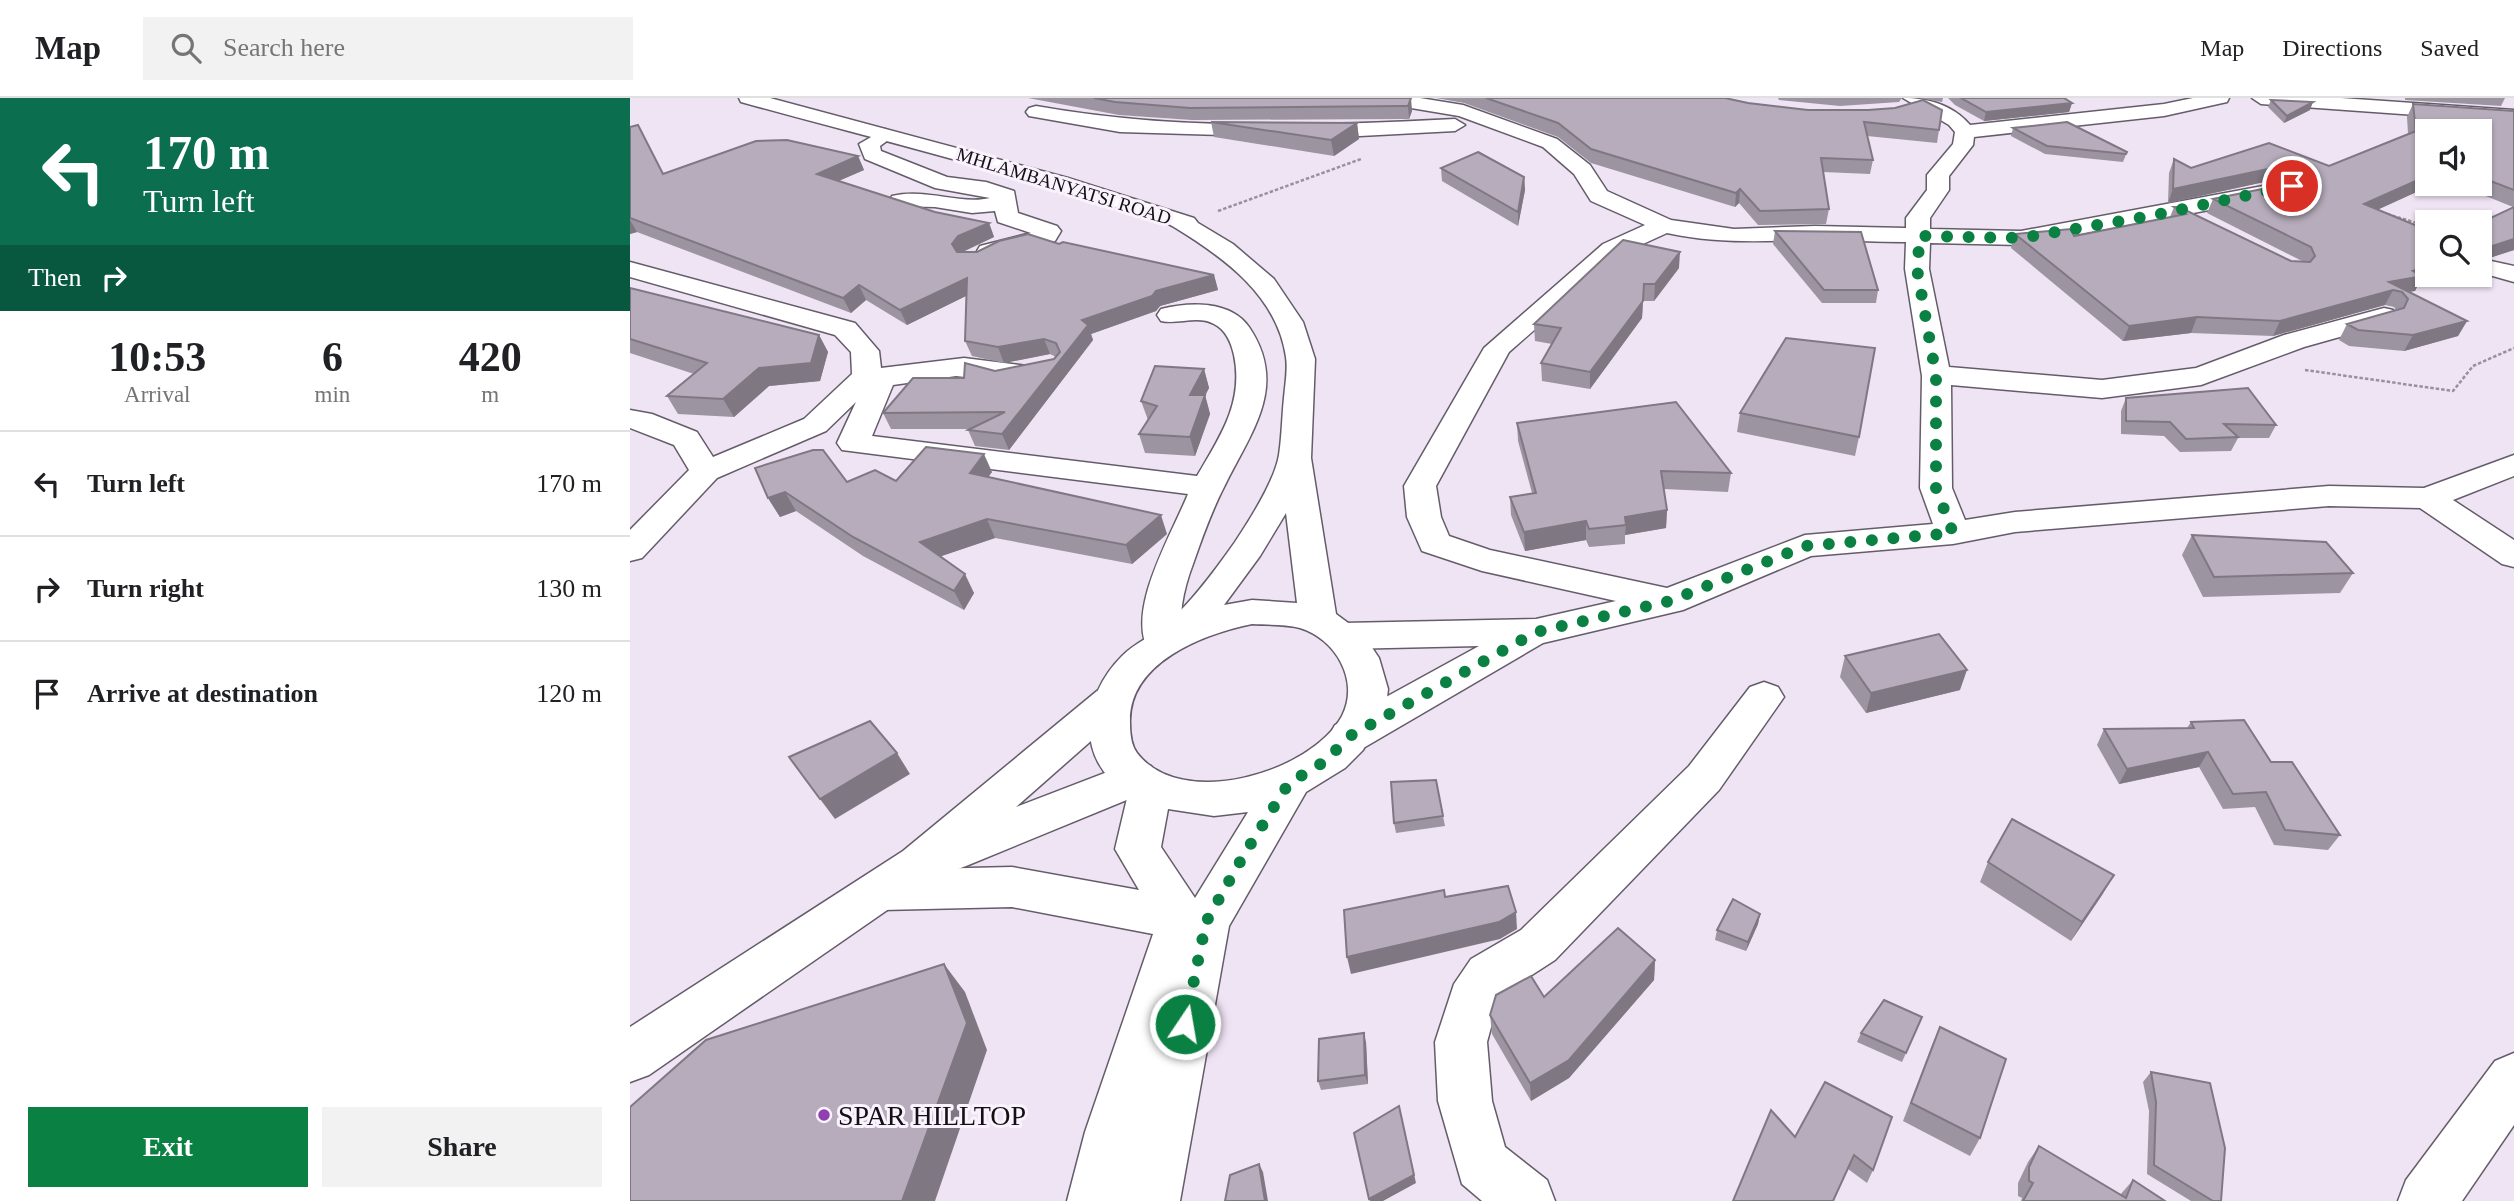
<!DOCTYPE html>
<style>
body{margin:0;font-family:Georgia,serif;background:#f2f2f2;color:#202124;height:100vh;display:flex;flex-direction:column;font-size:26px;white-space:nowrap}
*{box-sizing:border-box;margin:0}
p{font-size:23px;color:#757577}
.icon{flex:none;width:38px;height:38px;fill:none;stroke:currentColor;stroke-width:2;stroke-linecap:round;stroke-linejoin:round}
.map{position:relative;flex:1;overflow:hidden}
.drawer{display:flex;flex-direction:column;background:#fff;width:630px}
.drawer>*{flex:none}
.top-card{background:#0b6e4f;color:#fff;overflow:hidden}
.buttons{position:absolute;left:1785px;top:21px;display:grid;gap:14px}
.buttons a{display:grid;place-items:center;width:77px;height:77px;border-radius:0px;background:#fff;box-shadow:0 2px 5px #0004;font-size:35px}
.pin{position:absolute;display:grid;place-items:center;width:60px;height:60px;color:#fff;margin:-30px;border:4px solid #fff;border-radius:50%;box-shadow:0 2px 7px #0007}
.me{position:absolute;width:77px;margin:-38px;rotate:12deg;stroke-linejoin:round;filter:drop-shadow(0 0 5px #0008)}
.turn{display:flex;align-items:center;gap:24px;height:147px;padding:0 28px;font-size:32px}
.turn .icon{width:91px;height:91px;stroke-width:2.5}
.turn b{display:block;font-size:49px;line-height:60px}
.then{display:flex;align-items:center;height:66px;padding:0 28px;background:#0003;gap:14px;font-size:26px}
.eta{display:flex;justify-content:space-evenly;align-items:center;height:119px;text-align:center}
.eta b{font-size:42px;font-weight:800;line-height:49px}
.button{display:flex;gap:14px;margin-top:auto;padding:14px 28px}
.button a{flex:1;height:80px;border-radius:0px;background:#0b8043;color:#fff;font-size:28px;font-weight:800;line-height:80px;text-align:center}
.button a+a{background:#f2f2f2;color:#202124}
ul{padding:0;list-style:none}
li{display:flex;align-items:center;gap:21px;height:105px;padding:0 28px;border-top:2px solid #e0e0e0}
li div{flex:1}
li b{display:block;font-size:26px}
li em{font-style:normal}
header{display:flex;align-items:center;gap:42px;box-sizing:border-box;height:98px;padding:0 35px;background:#fff;border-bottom:2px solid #e0e0e0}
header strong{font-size:33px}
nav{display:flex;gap:38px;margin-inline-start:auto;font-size:24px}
.search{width:490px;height:63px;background:#f2f2f2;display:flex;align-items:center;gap:18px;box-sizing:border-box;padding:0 24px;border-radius:0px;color:#757577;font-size:26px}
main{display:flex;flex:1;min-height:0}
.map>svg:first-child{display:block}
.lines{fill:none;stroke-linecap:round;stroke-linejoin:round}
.minor-casing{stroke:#655c6a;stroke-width:3}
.major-casing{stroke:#655c6a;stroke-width:3}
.path{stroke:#98909b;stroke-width:2.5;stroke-dasharray:3.5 2;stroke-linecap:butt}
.minor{fill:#fff;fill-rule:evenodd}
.major{fill:#fff;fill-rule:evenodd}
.wall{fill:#9d94a1}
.shaded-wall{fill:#7f7883}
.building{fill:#b6acbb;stroke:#7f7883;stroke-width:2}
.route{stroke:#0b8043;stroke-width:12;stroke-dasharray:0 21.6}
.poi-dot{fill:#8f3faf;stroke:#faf3fd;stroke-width:2.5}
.labels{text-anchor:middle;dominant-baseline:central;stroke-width:6;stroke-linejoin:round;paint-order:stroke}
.far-street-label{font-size:19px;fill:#130f14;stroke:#faf3fd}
.near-poi-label{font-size:28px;fill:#130f14;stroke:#faf3fd;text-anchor:start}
</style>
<header>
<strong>Map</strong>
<div class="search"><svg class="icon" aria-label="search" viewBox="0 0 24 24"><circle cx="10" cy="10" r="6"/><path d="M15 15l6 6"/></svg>Search here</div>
<nav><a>Map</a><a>Directions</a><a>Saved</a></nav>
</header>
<main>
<section class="drawer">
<div class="top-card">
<div class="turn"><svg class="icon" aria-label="left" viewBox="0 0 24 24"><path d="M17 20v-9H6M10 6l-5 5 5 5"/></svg><div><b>170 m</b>Turn left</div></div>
<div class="then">Then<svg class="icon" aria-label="right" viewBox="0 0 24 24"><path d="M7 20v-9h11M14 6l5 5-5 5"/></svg></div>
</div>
<div class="eta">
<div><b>10:53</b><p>Arrival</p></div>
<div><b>6</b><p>min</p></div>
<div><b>420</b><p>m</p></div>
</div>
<ul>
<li><svg class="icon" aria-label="left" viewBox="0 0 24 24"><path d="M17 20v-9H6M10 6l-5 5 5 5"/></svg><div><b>Turn left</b></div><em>170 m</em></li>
<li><svg class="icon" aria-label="right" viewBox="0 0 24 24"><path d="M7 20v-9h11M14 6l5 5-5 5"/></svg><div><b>Turn right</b></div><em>130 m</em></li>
<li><svg class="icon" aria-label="arrive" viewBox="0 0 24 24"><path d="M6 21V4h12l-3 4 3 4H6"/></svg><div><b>Arrive at destination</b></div><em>120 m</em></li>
</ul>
<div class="button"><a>Exit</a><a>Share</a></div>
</section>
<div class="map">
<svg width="1884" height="1103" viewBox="0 0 1884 1103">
<rect width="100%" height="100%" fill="#efe4f4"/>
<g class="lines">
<defs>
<g id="minor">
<path d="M748,0H790L833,7L927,41L960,67L977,93L1041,122L1104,131L1185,128L1276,130V120L1297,92V77L1323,46L1325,34L1319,27L1273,0C1298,0 1323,7 1340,27L1534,6L1563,0H1599L1597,4L1534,18L1344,39L1343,47L1319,78V92L1300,120V131L1391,133L1633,88L1644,95L1633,102L1391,147L1300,145L1299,171L1319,269L1472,282L1566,270L1654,237L1754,210L1763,212L1767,218L1763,224L1674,249L1571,287L1472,300L1321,287L1322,390L1335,422L1385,414L1699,388L1794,390L1884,357V378L1823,402L1884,442V469L1872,466L1790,410L1699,408L1385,434L1323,446L1181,458L1053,512L913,545L735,649L720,654L705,649L699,638L705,627L849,548L713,551L700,547L694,538L700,529L713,525L906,521L986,503L852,473L792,453L777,419L774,388L854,250L973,146L1015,127L961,103L944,76L913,49L829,18L757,6ZM1037,135C1087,146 1132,143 1183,142C1214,142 1245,144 1276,144L1275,171L1292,278L1290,390L1303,426L1175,437L1037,490L860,452L819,438L811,419L806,388L879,254L991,156Z"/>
<path d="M1622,0H1711L1884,12V24L1631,6Z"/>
<path d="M406,8C544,33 685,28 825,21L835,27L825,33L692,40L490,34L399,18L396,14L399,10Z"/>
<path d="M255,31L265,37L250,48L251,53L317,79L356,84L384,93L388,115L427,128L431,133L425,143L359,160L350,158L347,153L350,148L401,135L368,124L365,113L342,115L305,109L262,108L259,103L262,98C296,90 331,107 360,100L305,90L235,61L229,46Z"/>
<path d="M1861,163L1884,168V184L1852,175V165Z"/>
<path d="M0,164L225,225L249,253L251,270L334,260L397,268L401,274L397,280L372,283L326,278L263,287L242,338L567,378C590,339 614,304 604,257C601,244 596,232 584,226C568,217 548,227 531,223L527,217L531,211C559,204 600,202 619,229C659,288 621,334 595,387C582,412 572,440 563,466C558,479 554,493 552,507C550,523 555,539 547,553L533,557L519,553C495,513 542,436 558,396L212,352L207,345L226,304L196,333L87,380L12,460L0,463V432L59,372L44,347L0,330V312L22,316L67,334L83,359L174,321L222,276L221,254L205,237L0,179Z"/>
<path d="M1134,584L1148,589L1154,599L1089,692L925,862L877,893L866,911L857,944L862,1003L875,1049L917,1082L925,1103H852L832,1086L808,1003L805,944L824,886L841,861L891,832L1059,668L1120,589Z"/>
<path d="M481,588L495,593L501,603L495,613L386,709L506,663L521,668L528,680L521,692L336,768L320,774L315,772L19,977L0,984V929L273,753L467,593Z"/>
<path d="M1884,955V1027L1832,1103H1768L1776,1082L1865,963Z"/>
</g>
<path id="major" d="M109,0H140L438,80L564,120L568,125L603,146L644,181L673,224L685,261L681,360L706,516L733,536L749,560L758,591L756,608L733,652L715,670L676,694L599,828L550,1103H437L455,1034L523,836L382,809L252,812L235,806L228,792L235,778L252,772L382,769L509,792L485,751L498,696C445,662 451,599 492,558C506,544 525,537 539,524C563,502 586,471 605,444C619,423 645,382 649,357C652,338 652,318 654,300C655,287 658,272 656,259C647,197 593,159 544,129C528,119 477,107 456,101C343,64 226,36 111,4ZM656,415L667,505L622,502L594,507L630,458ZM622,526C637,527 655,526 670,530C706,541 730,583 712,618C681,675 551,713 507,655C501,647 500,635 500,625C498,564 574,536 622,526ZM538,711L584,718L618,714L565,800L531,749Z"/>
</defs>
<use href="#minor" class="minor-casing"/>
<use href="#major" class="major-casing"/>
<g class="path">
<path d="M588,113L731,61"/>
<path d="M1757,116L1797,128"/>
<path d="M1675,272L1823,293L1843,268L1884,250"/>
</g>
<use href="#minor" class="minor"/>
<use href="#major" class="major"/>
</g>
<g class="wall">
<path d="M398,0H780L782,13L779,21H772L562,22L489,17Z"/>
<path d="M806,0H1095L1118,5L1309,32L1307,45L1237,38L1243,62L1240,76L1193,74L1199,111L1196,126L1128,127L1109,105L1105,109L961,65L928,39L834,5Z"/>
<path d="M1148,0H1272L1269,4L1210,8L1149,2Z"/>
<path d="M1288,0H1313L1312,4Z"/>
<path d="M1318,0H1434L1442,5L1439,14L1354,23L1325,7Z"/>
<path d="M1775,0H1875L1871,8L1775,2Z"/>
<path d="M1641,2L1680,12L1654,25L1638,9Z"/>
<path d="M1783,6L1884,13V152L1850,163V125L1883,109L1826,86H1850V33L1797,86H1804L1747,112L1797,177H1809L1790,183L1785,193L1779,194L1837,223L1828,238L1774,253L1719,248L1709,242L1717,226L1766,212L1764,209L1755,207L1643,238L1561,235L1493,243L1381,150L1385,136L1444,138L1540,119L1544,109L1661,163L1674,164L1577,115L1583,101L1673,83L1672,82L1661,78L1538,105L1539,75L1544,61L1561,70L1639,45L1699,68L1778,36L1777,19Z"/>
<path d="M581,24L727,25L729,41L704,58L584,39Z"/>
<path d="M0,29L34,76L228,58L234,72L209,83L305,114L359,125L364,139L333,154H347L429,146L584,177L588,192L530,208L526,213L461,236L463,242L379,352L345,348L338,332L339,331H261L253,315L334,280L424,261L426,259L420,256L374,265L342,258L335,243L336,198L277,227L236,202L221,215L7,134L0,136Z"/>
<path d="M1383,30L1497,54L1493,64L1415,56L1381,38Z"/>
<path d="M811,70L894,79L895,92L888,128L812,83Z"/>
<path d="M1145,133L1248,192L1246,205H1192L1143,146Z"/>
<path d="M1049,170L1024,203H1013L1012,220L960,291L912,283L911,265L922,246L905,243L904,226Z"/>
<path d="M0,190L189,237L198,254L190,283L139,288L104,319L48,316L37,298L64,276L0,255Z"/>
<path d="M574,271L579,290L575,297L580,316L565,358L515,355L509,336L518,322L511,303Z"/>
<path d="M1496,300L1646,327L1639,340H1608L1601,353L1550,354L1534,338L1491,336V313Z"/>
<path d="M1110,315L1229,339L1225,358L1107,334Z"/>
<path d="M887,325L1101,375L1098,394L1034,391L1037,412L1036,430L995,437V446L959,449L956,442L895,453L881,417L880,399L902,395L888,343Z"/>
<path d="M193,352L217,384L266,383L362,374L358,379L537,436L502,466L365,440L311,458L344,495L334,512L233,458L166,413L150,419L138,400Z"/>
<path d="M1562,437L1723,475L1710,495L1573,499L1552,457Z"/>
<path d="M1215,558L1330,592L1236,615L1210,579Z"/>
<path d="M1561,624L1641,664L1710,737L1698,752L1644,747L1625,709L1593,711L1569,669L1489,686L1467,647L1474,631L1557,630Z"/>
<path d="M813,718L815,728L766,735L764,725Z"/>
<path d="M1358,764L1484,777L1472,797L1441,843L1350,784Z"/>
<path d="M1130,816L1128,826L1116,853L1085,842L1087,832Z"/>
<path d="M1025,862L1024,882L939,980L901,1003L862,936L860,917Z"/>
<path d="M1292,919L1272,964L1227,944L1231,935Z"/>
<path d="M1310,929L1350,1040L1340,1058L1273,1023L1302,947Z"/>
<path d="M736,944L738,986L691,992L688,983Z"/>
<path d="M1521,974L1591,1103H1561L1517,1076L1519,1013L1513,984Z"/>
<path d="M1262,1019L1243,1072L1237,1085L1218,1071L1165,1039Z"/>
<path d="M1409,1048L1490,1097L1503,1082L1535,1103H1391L1392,1100L1388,1098V1085L1398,1064Z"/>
</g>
<g class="shaded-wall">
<path d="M781,0L782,13L779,21L778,8Z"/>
<path d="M1683,4L1680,12L1654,25L1657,18Z"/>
<path d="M1442,5L1439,14L1354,23L1356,14Z"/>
<path d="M727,25L729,41L704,58L701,42Z"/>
<path d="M228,58L234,72L194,89L187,76Z"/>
<path d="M1667,65L1661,78L1538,105L1543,91Z"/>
<path d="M1797,78V86H1804L1727,121L1734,106Z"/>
<path d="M894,79L895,92L888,128V114Z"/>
<path d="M1110,91L1109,105L1105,109L1106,95Z"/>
<path d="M0,122L7,134L0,136Z"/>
<path d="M359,125L364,139L334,153L327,161L322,146L328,138Z"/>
<path d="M1884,141V152L1850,163V152Z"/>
<path d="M1050,154L1049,170L1024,203L1025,186Z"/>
<path d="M1797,168V177H1809L1790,183L1785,193L1771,195L1772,194L1763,192L1755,207L1643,238L1650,223L1759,184L1783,173Z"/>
<path d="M584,177L588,192L530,208L526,213L461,236L463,242L379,352L372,336L452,222L526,193Z"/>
<path d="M337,180L342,195L277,227L270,212Z"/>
<path d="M1014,186L1012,220L960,291V274Z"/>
<path d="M229,187L236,202L221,215L213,200Z"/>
<path d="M1567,219L1561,235L1493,243L1499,228Z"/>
<path d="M1837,223L1828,238L1774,253L1783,237Z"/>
<path d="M189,237L198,254L190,283L139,288L104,319L93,301L129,270Z"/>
<path d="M414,241L420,256L374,265L368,249Z"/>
<path d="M574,271L579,290L566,316L560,297Z"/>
<path d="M575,297L580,316L565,358L560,339Z"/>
<path d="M354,356L362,374L348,393L340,375Z"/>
<path d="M155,394L166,413L150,419L138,400Z"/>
<path d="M1037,412L1036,430L995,437L996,427L995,419Z"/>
<path d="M531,417L537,436L502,466L496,447Z"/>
<path d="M357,421L365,440L300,462L290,444Z"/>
<path d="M956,423V442L895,453L894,434Z"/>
<path d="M335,476L344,495L334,512L324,493Z"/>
<path d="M1337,572L1330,592L1236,615L1241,595Z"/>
<path d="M1578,654L1569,669L1489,686L1497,671Z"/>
<path d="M267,655L280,676L205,721L190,701Z"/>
<path d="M1484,777L1472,797L1441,843L1452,824Z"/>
<path d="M886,814L887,831L870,841L721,876L717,859Z"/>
<path d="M1130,816L1128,826L1116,853L1118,844Z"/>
<path d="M1025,862L1024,882L939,980L901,1003L900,985Z"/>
<path d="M314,866L335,894L357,952L305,1103H272Z"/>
<path d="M734,935L736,944L738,986L735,977Z"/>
<path d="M771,1017L786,1085L753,1103H740L739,1101Z"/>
<path d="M629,1066L633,1074L638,1103H635Z"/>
</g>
<g class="building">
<path d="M464,0H781L778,8H771L560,10L485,4Z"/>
<path d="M856,0H1095L1118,5L1178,12H1238L1265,10L1293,2L1312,12L1309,32L1234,24L1243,62L1191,60L1199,111L1130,113L1110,91L1106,95L961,51L928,25Z"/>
<path d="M1331,0H1434L1442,5L1356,14Z"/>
<path d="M1641,2L1683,4L1657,18Z"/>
<path d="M1783,6L1884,13V92L1850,79V33H1797V78L1734,106L1797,132V168L1783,173L1793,178L1759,184L1837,223L1783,237L1728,232L1717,226L1774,210L1778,201L1772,194L1763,192L1650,223L1567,219L1499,228L1385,136L1441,131L1444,138L1556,116L1544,109H1549L1661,163L1680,164L1685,158L1681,149L1583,101L1677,82L1681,76L1678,68L1667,65L1543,91L1544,61L1561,70L1639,45L1699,68L1786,33Z"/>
<path d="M581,24L727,25L701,42Z"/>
<path d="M1437,24L1497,54L1496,56L1417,48L1383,30Z"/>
<path d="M8,27L33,76L126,43L157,42L228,58L187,76L305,114L359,125L328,138L322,146L327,154H347L369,143L398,136L429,146L433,144L584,177L526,193L522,198L452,222L458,227L372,336L338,332L375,314L253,315L283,280H334L335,265L365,273L424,261L430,254L426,245L414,241L368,249L335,243L337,180L270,212L229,187L213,200L0,120V29Z"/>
<path d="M848,54L894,79L888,114L811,70Z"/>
<path d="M1884,109V141L1850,152V125Z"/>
<path d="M1145,133L1231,134L1248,192H1194Z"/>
<path d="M993,142L1050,154L1025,186H1014L1013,203L960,274L911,265L931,230L904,226Z"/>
<path d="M0,190L189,237L181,265L129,270L93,301L37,298L77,265L0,241Z"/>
<path d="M1156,240L1245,250L1229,339L1110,315Z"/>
<path d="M525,268L574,271L560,297H575L560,339L509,336L527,308L511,303Z"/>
<path d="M1618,290L1646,327L1594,326L1608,339L1556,341L1540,324L1496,323V300Z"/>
<path d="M1046,304L1101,375L1031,373L1037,412L995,419L996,427L959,431L956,423L894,434L880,399L906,395L887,325Z"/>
<path d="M296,349L354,356L340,375L531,417L496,447L357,421L290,444L335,476L324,493L223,439L155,394L138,400L125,370L183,352H193L217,384L245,372L266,383Z"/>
<path d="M1562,437L1696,444L1723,475L1584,479Z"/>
<path d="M1309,536L1337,572L1241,595L1215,558Z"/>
<path d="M1614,622L1641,664H1662L1710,737L1655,732L1636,694L1603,696L1578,654L1497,671L1474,631L1564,630L1561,624Z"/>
<path d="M240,623L267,655L190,701L159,659Z"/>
<path d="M806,682L813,718L764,725L761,684Z"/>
<path d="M1382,721L1484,777L1452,824L1358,764Z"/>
<path d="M878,788L886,814L869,824L717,859L714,812L814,792L815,799Z"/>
<path d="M1103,801L1130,816L1118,844L1087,832Z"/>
<path d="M988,830L1025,862L939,962L900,985L860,917L866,897L901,878L914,899Z"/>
<path d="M314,866L337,925L272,1103H0V1009L76,942Z"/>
<path d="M1254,902L1292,919L1276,955L1231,935Z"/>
<path d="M1310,929L1376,961L1350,1040L1281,1005Z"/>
<path d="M734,935L735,977L688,983L689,941Z"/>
<path d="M1521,974L1580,985L1595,1050L1591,1103H1583L1524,1067L1526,1004Z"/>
<path d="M1195,984L1262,1019L1243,1072L1224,1057L1203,1103H1103L1141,1012L1165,1039Z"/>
<path d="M769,1008L784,1077L739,1101L724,1035Z"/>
<path d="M1409,1048L1496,1100L1503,1082L1535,1103H1393L1403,1085L1399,1083V1069Z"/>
<path d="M629,1066L635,1103H595L600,1077Z"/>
</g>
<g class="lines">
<path class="route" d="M555,926L576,824L615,755L659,685L694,664L720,638L906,534L1040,503L1175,448L1323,435L1306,390V278L1287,171L1290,138L1391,140L1520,118L1662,88"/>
</g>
<circle class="poi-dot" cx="194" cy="1017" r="7"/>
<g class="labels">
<g class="far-street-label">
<text transform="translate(434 88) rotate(17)">MHLAMBANYATSI ROAD</text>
</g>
<g class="near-poi-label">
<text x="208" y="1017">SPAR HILLTOP</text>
</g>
</g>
</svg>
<div class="buttons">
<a><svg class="icon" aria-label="sound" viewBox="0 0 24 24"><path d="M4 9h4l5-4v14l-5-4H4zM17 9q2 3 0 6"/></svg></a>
<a><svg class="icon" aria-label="search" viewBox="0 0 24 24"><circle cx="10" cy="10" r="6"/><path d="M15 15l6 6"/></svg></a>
</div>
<div class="pin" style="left:1662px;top:88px;background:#d93025"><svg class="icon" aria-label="arrive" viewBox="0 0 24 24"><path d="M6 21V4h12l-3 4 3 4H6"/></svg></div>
<svg class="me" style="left:555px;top:926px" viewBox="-20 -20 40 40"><circle r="17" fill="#0b8043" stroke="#fff" stroke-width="3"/><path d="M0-11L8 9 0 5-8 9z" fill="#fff"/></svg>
</div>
</main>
